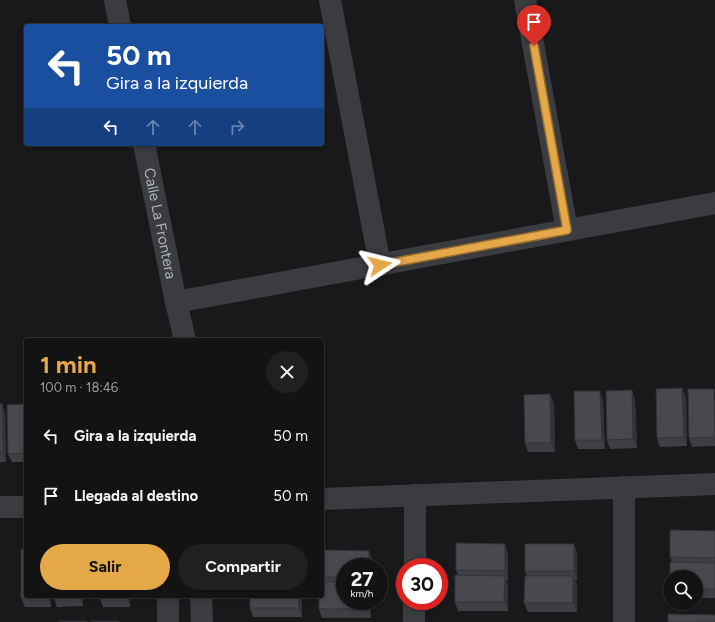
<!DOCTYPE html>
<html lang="es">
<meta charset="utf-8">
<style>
body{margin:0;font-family:Figtree,sans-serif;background:#202022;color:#f1f3f6;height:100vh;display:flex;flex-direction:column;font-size:15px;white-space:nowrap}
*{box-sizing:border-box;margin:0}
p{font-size:13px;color:#9d9ea0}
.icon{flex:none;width:22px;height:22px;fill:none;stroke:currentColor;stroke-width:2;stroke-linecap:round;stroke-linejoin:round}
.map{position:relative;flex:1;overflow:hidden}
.panel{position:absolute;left:24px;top:338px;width:300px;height:260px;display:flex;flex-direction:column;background:#131314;border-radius:4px;box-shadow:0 2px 6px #0003,0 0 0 1px #323234}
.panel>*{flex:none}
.guide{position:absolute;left:24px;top:24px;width:300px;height:122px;border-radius:4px;box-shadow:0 2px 6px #0003,0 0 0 1px #323234;background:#1a4fa0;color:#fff;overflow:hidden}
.buttons{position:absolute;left:663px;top:570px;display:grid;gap:8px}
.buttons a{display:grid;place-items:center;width:40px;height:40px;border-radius:50%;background:#131314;box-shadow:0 2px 6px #0003,0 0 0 1px #323234;font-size:20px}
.speed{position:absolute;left:336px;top:558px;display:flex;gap:8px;font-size:20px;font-weight:700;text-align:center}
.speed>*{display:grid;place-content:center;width:52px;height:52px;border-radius:50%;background:#131314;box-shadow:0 2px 6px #0003,0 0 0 1px #323234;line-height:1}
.speed small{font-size:10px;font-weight:400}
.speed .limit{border:6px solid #d22;background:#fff;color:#111}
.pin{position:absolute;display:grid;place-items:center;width:34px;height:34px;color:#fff;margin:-41px -17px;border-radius:50% 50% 50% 0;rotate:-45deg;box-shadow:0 0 4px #0007}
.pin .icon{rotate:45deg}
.me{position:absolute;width:44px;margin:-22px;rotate:80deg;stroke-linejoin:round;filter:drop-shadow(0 0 3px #0008)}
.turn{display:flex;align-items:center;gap:14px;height:84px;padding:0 16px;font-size:18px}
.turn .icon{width:52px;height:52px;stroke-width:2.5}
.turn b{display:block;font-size:28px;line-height:34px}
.lanes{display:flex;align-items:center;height:38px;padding:0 16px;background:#0003;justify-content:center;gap:20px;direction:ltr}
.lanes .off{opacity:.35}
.round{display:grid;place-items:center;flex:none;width:42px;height:42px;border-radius:21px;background:#202022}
.head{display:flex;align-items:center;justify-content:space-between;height:68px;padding:0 16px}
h1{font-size:24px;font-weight:700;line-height:30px;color:#e5a848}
.action{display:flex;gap:8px;margin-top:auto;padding:8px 16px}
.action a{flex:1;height:46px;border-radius:24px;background:#e5a848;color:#111;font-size:16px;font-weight:700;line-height:46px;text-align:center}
.action a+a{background:#202022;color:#f1f3f6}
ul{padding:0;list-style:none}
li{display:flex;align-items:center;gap:12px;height:60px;padding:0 16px}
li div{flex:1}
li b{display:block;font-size:15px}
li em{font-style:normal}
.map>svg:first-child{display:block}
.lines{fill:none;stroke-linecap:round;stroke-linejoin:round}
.street{stroke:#3b3c40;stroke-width:22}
.wall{fill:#3e3f43}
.shaded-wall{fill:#323337}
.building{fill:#48494e;stroke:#323337}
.route-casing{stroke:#956d2f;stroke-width:10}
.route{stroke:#e5a848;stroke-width:7}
.labels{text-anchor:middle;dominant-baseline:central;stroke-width:4;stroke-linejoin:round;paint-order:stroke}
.street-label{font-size:15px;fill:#adb1ba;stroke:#141416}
</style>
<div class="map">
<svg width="715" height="622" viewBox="0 0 715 622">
<rect width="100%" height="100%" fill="#19191b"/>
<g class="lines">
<g class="street">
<path d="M115,0L120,26"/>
<path d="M330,0L380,265"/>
<path d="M525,0L567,230"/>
<path id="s1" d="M144,144L176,302L185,340"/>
<path d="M176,302L715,203"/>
<path d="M624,487V622"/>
<path d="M322,499L715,484"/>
<path d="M0,507H26"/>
<path d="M415,567V495"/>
<path d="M201,596L202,622"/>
<path d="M168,622V596"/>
<path d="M414,622V601"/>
</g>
</g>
<g class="wall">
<path d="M714,389L715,446L692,447L689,438Z"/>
<path d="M686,397L687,446L660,447L657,438Z"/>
<path d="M635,399L637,448L610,449L607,440Z"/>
<path d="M603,400L605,449H578L575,440Z"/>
<path d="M554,403L555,452H528L525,443Z"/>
<path d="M0,404L5,413L6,462H0Z"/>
<path d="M26,404V462H12L8,454Z"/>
<path d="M670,530L715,531V598H696V577H670V590V562H672L670,557Z"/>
<path d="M574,544L577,553V580H575L577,585V612H528L524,603L527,576L525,571Z"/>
<path d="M322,550L369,551L372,560V567H345V601H371V618H322L319,609L322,596Z"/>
<path d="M508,553V580H506L508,585V611H458L455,602L458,575L456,570Z"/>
<path d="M26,596H51V607H25L21,598Z"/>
<path d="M83,596V606L57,607L54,598Z"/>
<path d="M130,596V607H103L100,598Z"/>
<path d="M250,596H302V617H253L250,608Z"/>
</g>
<g class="shaded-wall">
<path d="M682,388L686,397L687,446L684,437Z"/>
<path d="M632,390L635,399L637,448L633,439Z"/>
<path d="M600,391L603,400L605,449L602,440Z"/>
<path d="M550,394L554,403L555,452L551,443Z"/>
<path d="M2,404L5,413L6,462L3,453Z"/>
<path d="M505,544L508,553V580L505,571Z"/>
<path d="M574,544L577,553V580L574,571Z"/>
<path d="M369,551L372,560V567H369Z"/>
<path d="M505,576L508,585V611L504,602Z"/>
<path d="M573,576L577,585V612L573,603Z"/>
<path d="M48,596H51V607L48,598Z"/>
<path d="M80,596H83V606L80,597Z"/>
<path d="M127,596H130V607L127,598Z"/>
<path d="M299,596H302V617L299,608Z"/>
<path d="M368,601H371V618L368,609Z"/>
</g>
<g class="building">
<path d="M682,388L684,437L657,438L656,389Z"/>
<path d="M688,389H714L715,437L689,438Z"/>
<path d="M632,390L633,439L607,440L606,391Z"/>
<path d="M574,391H600L602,440H575Z"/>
<path d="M550,394L551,443H525L524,395Z"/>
<path d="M0,404H2L3,453H0Z"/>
<path d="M26,404V453L8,454L7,405Z"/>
<path d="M670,530L715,531V558L670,557Z"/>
<path d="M456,543L505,544V571L456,570Z"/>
<rect x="525" y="544" width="49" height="27"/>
<path d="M21,549H26V596H48V598H21Z"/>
<path d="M322,550L369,551V567H345V577H322Z"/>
<path d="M670,562L715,563V589H696V577H670V589Z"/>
<path d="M455,575L505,576L504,602H455Z"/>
<path d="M525,576H573V603H524Z"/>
<path d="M322,582H345V601H368V609H319V596H322Z"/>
<path d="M54,596H80V597L54,598Z"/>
<rect x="100" y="596" width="27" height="2"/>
<rect x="250" y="596" width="49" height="12"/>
<path d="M668,614L715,615V622H668Z"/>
<rect x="60" y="621" width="27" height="1"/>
<rect x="92" y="621" width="27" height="1"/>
</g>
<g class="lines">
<defs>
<path id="route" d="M380,265L567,230L534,46"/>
</defs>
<use href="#route" class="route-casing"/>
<use href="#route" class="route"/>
</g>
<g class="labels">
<g class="street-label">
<text stroke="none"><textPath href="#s1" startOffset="81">Calle La Frontera</textPath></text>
</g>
</g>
</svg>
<div class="buttons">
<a><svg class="icon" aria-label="search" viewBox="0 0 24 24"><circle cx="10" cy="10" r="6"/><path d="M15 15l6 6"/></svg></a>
</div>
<div class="speed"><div>27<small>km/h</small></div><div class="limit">30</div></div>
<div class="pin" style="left:534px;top:46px;background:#d93025"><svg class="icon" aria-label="arrive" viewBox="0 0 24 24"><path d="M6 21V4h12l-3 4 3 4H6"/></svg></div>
<svg class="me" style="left:380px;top:265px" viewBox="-20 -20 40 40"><path d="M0-17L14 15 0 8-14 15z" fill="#e5a848" stroke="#fff" stroke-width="4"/></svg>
<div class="guide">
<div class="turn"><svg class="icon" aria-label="left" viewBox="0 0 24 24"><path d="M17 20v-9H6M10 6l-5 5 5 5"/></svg><div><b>50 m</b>Gira a la izquierda</div></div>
<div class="lanes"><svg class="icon" aria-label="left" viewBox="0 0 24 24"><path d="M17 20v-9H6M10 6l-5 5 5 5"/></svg><svg class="icon off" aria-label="ahead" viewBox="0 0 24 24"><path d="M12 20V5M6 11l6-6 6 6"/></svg><svg class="icon off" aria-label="ahead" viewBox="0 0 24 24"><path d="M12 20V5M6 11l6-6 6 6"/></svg><svg class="icon off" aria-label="right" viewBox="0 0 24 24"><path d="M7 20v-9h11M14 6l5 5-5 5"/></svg></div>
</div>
<section class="panel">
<div class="head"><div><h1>1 min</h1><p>100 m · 18:46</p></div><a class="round"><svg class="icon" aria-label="close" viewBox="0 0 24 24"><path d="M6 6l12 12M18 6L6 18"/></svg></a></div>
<ul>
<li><svg class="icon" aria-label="left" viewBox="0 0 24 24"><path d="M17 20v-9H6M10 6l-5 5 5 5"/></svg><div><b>Gira a la izquierda</b></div><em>50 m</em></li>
<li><svg class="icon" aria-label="arrive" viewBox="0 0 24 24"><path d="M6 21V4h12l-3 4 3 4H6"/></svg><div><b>Llegada al destino</b></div><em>50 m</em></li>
</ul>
<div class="action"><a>Salir</a><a>Compartir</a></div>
</section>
</div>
